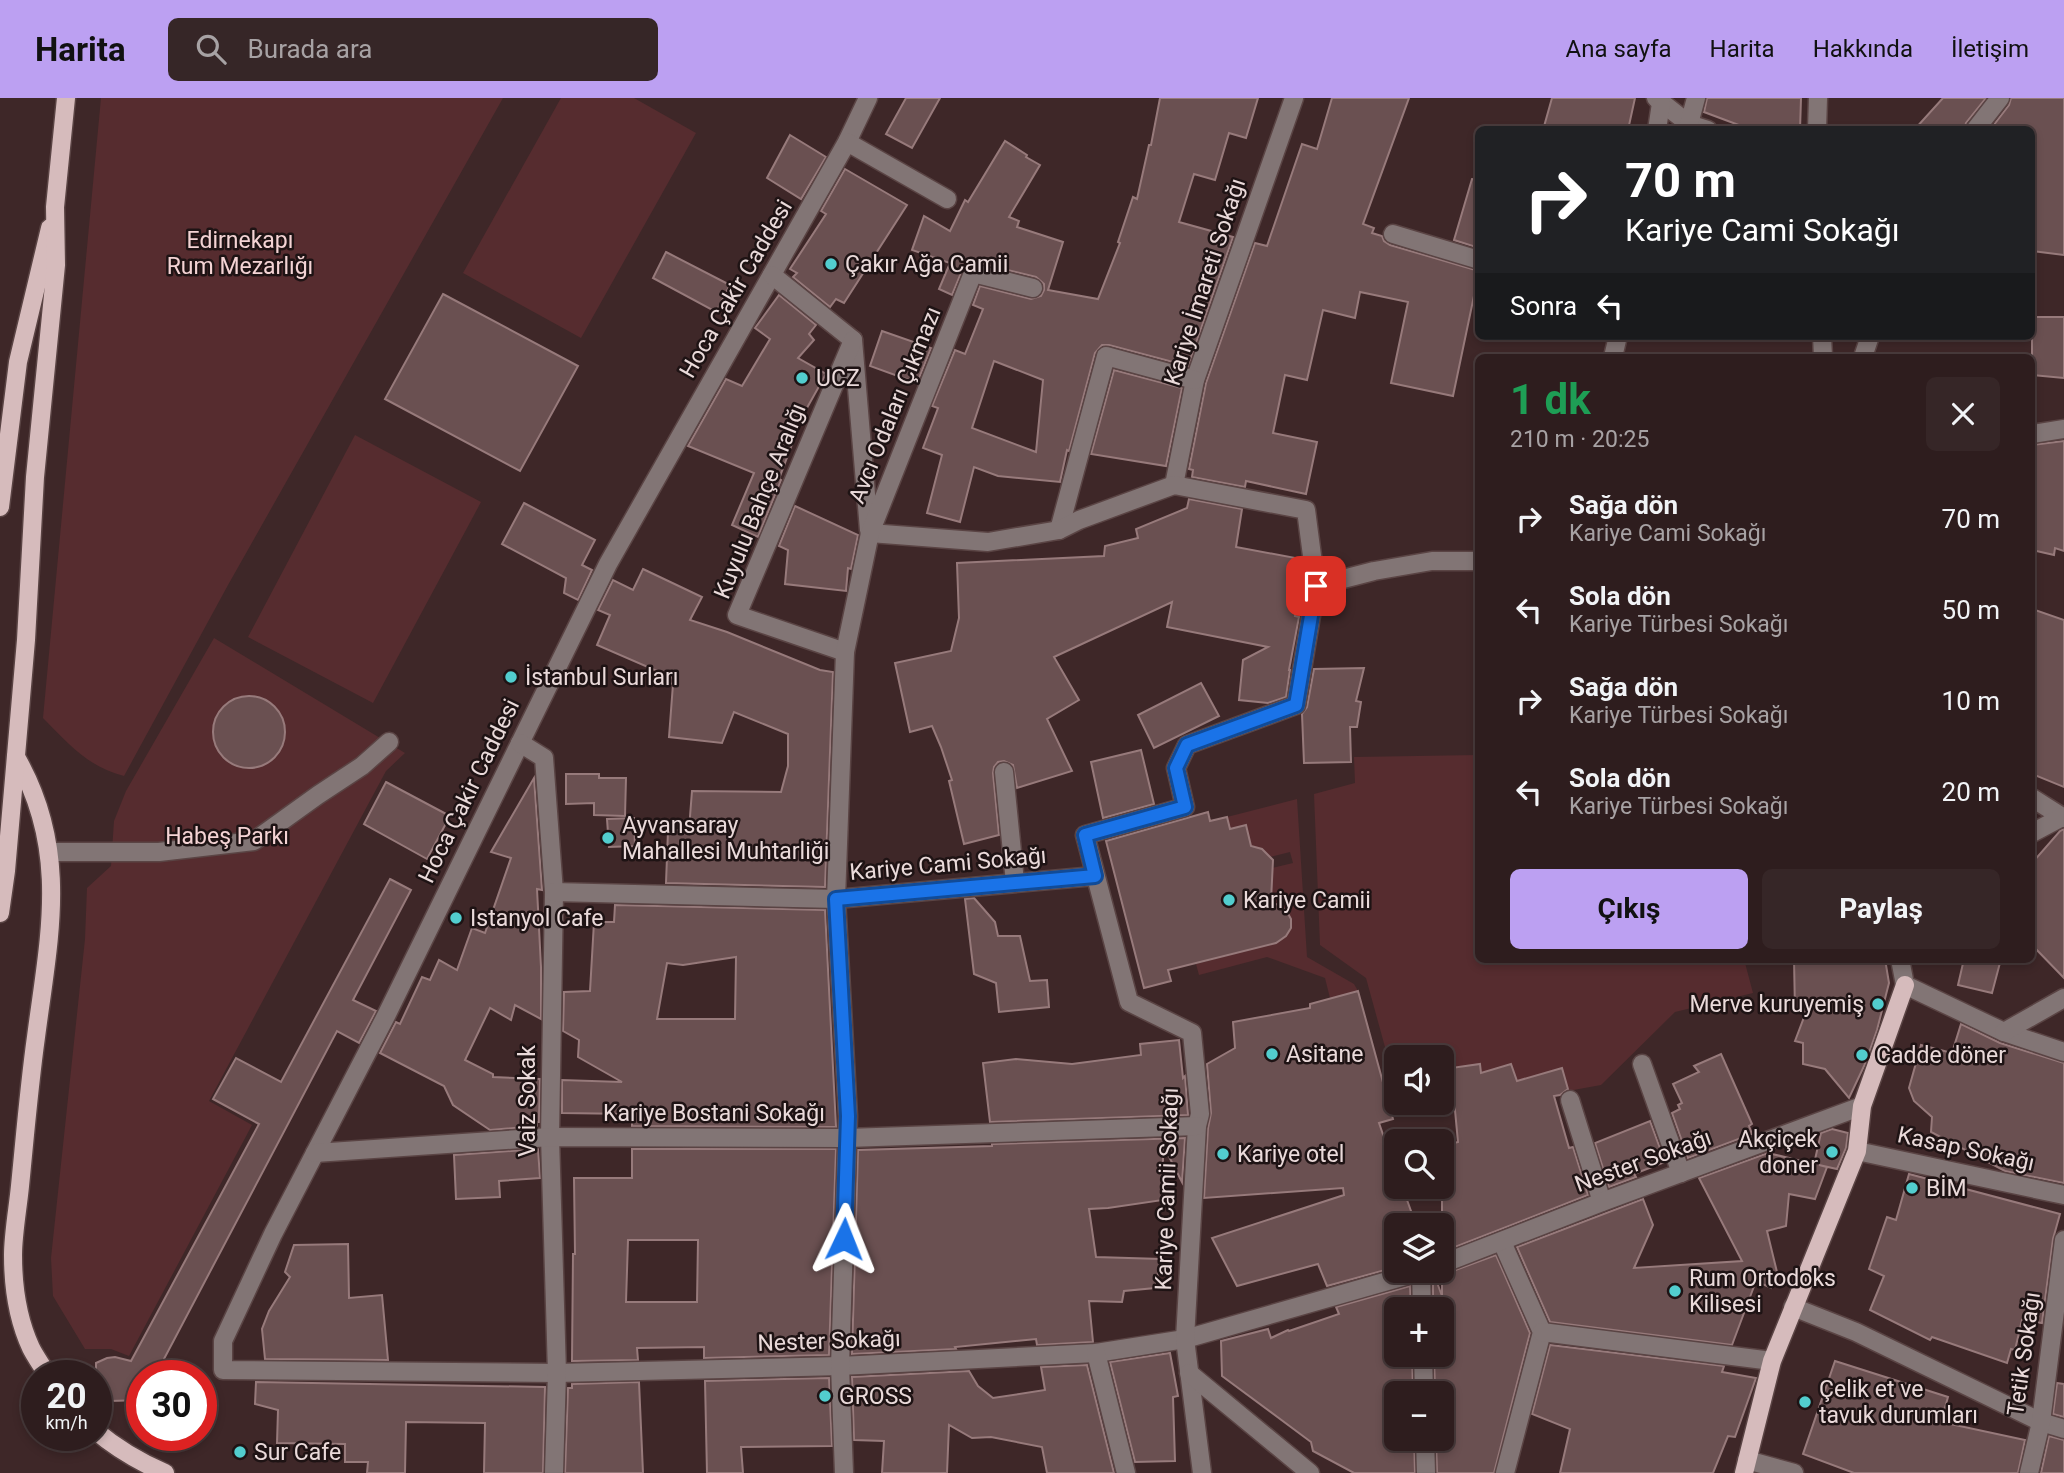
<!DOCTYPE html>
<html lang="tr">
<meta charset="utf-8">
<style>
body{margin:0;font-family:Roboto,sans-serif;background:#362627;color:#f1f3f6;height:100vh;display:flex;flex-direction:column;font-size:26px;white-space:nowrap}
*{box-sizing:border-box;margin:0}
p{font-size:23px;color:#a7a2a4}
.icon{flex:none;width:38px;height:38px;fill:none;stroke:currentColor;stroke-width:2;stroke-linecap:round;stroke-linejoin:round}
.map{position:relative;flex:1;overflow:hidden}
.details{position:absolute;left:1475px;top:256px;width:560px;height:609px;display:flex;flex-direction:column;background:#2e1d1e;border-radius:10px;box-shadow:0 4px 10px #0003,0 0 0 2px #493b3c}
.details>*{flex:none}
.guide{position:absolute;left:1475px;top:28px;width:560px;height:214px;border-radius:10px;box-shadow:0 4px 10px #0003,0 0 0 2px #493b3c;background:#202124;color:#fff;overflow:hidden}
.controls{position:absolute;left:1384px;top:947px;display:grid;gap:14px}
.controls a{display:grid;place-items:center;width:70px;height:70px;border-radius:10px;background:#2e1d1e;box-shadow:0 4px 10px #0003,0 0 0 2px #493b3c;font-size:35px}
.speed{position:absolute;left:21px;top:1262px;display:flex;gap:14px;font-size:35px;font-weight:700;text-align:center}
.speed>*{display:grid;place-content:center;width:91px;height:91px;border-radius:50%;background:#2e1d1e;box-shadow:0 4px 10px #0003,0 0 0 2px #493b3c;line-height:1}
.speed small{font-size:18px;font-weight:400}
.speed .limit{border:10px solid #d22;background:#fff;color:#111}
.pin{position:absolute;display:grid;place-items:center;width:60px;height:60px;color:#fff;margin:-30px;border-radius:14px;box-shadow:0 4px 10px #0006}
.me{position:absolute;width:77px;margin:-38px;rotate:2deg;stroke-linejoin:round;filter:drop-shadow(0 0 5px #0008)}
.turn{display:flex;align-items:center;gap:24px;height:147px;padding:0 35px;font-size:32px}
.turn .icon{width:91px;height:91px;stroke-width:2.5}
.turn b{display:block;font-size:49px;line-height:60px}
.then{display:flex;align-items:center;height:66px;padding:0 35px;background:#0003;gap:14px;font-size:26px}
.round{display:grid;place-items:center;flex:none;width:74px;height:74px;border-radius:10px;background:#362627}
.summary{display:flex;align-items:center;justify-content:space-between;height:119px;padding:0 35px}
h1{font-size:42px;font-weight:700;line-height:52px;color:#1e9e55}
.button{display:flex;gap:14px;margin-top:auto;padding:14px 35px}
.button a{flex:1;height:80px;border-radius:10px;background:#bca0f2;color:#111;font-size:28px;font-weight:700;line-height:80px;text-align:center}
.button a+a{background:#362627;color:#f1f3f6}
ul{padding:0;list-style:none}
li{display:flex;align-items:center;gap:21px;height:91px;padding:0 35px}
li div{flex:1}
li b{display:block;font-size:26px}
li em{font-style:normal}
header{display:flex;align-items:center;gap:42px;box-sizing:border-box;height:98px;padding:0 35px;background:#bca0f2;color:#111}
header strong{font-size:33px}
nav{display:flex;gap:38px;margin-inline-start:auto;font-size:24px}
.search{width:490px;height:63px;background:#362627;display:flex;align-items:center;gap:18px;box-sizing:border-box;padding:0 24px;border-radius:10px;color:#a7a2a4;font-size:26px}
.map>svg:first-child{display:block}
.green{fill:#562c2f}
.building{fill:#6a5051;stroke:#977a7b;stroke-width:2;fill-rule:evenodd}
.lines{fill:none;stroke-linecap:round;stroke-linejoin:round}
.minor-casing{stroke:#5a4444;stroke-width:21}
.major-casing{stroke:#5a4444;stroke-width:21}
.minor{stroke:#827575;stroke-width:18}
.major{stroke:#d6bbbc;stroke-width:18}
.route-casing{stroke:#114b97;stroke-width:18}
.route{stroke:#1a73e8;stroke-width:12}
.poi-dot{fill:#52cdce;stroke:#1e1314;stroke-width:2.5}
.labels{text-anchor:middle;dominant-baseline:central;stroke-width:5;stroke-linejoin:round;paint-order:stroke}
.park-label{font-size:23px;fill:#f4d3d4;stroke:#1e1314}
.poi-label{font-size:23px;fill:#eadada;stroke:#1e1314;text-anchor:start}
.street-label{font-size:23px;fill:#eadada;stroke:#1e1314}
</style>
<header>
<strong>Harita</strong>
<div class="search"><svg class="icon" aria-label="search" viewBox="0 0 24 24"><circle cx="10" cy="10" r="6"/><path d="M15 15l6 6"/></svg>Burada ara</div>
<nav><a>Ana sayfa</a><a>Harita</a><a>Hakkında</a><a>İletişim</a></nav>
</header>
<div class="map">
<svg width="2064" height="1375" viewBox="0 0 2064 1375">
<rect width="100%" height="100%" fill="#3e2728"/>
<g class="green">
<path d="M101,0H503L228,487L124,678C88,669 69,646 43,620Z"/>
<path d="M561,0H634L696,35L581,240L463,175Z"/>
<path d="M355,337L481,404L373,605L248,539Z"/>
<path d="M214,540L405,655L386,673L209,1003L252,1027L129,1258L111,1251H85L53,1198L51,1160L85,841L87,790L111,768L114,723L126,693Z"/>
<path d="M1479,657V861H1744L1753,895L1675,914L1601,987L1442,1016L1439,1010L1405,1018L1401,1005L1442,1004V959H1396V989L1366,880L1320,847L1314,696L1355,685L1354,659Z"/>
<path d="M1297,701L1307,859L1354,886L1358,893L1330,900L1325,880L1267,859L1199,877L1196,866L1276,845C1277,844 1286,838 1286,838C1301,821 1283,807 1267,806L1272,770L1293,765L1290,754L1270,759L1262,751L1251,748L1246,727L1230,731L1227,719Z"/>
</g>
<g class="building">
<path d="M906,0H940L912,50L886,36Z"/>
<path d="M1160,0H1258L1246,40L1229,35L1215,82L1194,76L1179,124L1233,139L1188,268L1109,247H1102L1095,255L1069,353L1067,352L1060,384L998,378L974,369L960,424L927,415L942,357L923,350L938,310L932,308L955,252L965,256L983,211L973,207L980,188L1031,201L1041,198L1044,192V186L1036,179L975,164H970L963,170L952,197L939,191L950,165L912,152L924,118L950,133L965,102L968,104L1005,43L1027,57L1026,59L1040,67L1009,119L1019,123L1017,129L1063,144L1048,192L1098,201L1120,145L1118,144L1133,99L1137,101L1149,47H1151ZM994,263L1043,282L1036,354L972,330Z"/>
<path d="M1332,0H1409L1363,126L1374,130L1372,135L1382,138L1384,143L1390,147L1479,173V194L1475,193L1453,298L1391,285L1408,204L1360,194L1355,220L1323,212L1307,282L1285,277L1273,335L1317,344L1306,396L1246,383L1245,389L1192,379L1193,372L1189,371L1206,285L1255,145L1267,148L1302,46L1317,51Z"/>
<path d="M1552,0H1635L1628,32H1543Z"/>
<path d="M1707,0H1801L1800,32H1752L1704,14Z"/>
<path d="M1943,0H1986L1966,25L1964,32H1914Z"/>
<path d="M2011,0H2064V157L2032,153V32H1990L2009,7Z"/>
<path d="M790,37L826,59L801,101L767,80Z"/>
<path d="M845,71L907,107L844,205L836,201L830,209L793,179L797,175L790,171L826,116L821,113Z"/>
<path d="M1472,81L1479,82V150L1454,142Z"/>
<path d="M666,154L730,187L716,214L653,180Z"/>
<path d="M443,196L578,268L520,373L385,301Z"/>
<path d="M779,197L816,227L809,236L814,242L798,260L826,276L803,317L779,381L781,382L758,439L732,427L754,375L688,348L726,281L742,288L770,241L755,230Z"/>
<path d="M2032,219H2064V280L2032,277Z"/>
<path d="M882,233L931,250L917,285L870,268Z"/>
<path d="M1114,272L1182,290L1166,368L1091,356Z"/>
<path d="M2064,343V453L2055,450L2054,457L2032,452V347Z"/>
<path d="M1189,401L1242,411L1236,449L1301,461L1303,475L1295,518L1299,519L1289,572H1290L1286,599L1268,605L1239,602L1243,562L1268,549L1167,529L1172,504L1054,559L1079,602L1047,621L1072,673L1017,690L1013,667L1004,663L998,664L994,669L993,675L999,737L964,746L949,683L952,682L941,649L932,628L910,634L895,565L951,553L959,520L957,465L1104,458L1105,448L1138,440L1136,431L1187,410Z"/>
<path d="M524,405L595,442L582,467L592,472L578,502L564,495L566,480L502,446Z"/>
<path d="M795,408L858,437L851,471L848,470L846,493L785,486L788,452L779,448Z"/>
<path d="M643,471L702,499L690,522L727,534L820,572L833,574L825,789L666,785L668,733L689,731L692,693L781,694L788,668V636L734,614L722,645L669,639L673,586L669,585L671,579L597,547L610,517L598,512L613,482L633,492Z"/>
<path d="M2032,511L2064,522V689L2032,676Z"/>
<path d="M1364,570L1356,603L1361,604L1357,629H1350L1351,664L1304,665L1302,616L1307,609L1314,571Z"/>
<path d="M1201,585L1219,618L1154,650L1138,617Z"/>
<circle cx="249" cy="634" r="36"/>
<path d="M1141,652L1154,706L1103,720L1091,664Z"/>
<path d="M566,676H599V680H626L625,718L594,717V705L566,706Z"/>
<path d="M534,680L542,792L537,791L541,869V921L515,907L511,922L490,910L465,962L493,976V979L540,981L539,1024H537V1028L490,1032L453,1007L444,988L380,955L396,924L400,926L422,879L430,882L439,862L457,872L472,830L485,835L511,760L491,754Z"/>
<path d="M386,684L450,718L427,761L364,726Z"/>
<path d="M1208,714L1210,723L1227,719L1230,731L1246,727L1251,748L1262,751L1273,762L1271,803L1286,812L1291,821V830L1286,838L1276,845L1168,872L1171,883L1144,890L1106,743Z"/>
<path d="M634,720L635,748L609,749L607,721Z"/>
<path d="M2064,731V880L2032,847V765L2060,733Z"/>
<path d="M390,781L411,792L353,902L376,913L359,945L337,933L155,1278H142V1302L110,1303L96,1298V1265L107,1260L115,1259L131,1263L259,1026L213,1001L236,960L281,984Z"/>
<path d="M974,800L995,824L998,838H1020L1030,883L1047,882L1049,909L999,914L996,885L974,876L965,801Z"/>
<path d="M615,807L825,812L836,1029L632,1028V1016L562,1015V982L622,984L578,959L579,942L563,933L564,894L590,893L594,824H614ZM736,859L735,921H657L667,865L683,867Z"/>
<path d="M1794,861H1885L1889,885L1877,932L1865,966L1849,1000L1825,971L1803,966V945L1795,943L1806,914L1795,913Z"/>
<path d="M1964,861H2001L1992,895L1958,887Z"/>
<path d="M1358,893L1393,1021L1379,1025L1396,1074V1088H1402L1416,1127H1396V1169L1327,1188L1318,1166L1237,1188L1212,1140L1344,1097L1343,1090L1204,1100L1208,1030L1211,1015L1207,966L1235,950L1233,924L1310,910V906Z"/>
<path d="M1961,926L2000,945L2064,965V1085L2005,1073L1931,1034L1932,1019L1914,1003L1909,990L1921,947L1952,955Z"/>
<path d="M1179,942L1183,980L1185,978L1188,1017L990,1024L983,965L1016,961L1072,966L1141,957L1140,946Z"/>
<path d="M1721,956L1752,1026L1749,1028L1752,1036L1688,1060L1672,1015L1680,1011L1678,1007L1682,1005L1673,986L1699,974L1694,968Z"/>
<path d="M1480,966L1481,975L1511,966L1517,983L1562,970L1568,991L1560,997L1554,998L1569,1050L1573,1049L1588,1097L1442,1154V1048L1458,1044L1451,970Z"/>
<path d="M1650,1023L1665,1064L1634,1076L1636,1079L1609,1089L1595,1045Z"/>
<path d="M1832,1031L1848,1035L1846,1050L1837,1071L1819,1067L1827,1069L1815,1101L1789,1096L1786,1128L1767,1133L1777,1174L1771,1190L1756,1183L1732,1247L1550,1224L1517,1149L1643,1101L1653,1127L1634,1170L1742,1163L1699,1080L1768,1055L1814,1066L1821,1035Z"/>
<path d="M1185,1040L1182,1084L1163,1047V1102L1108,1110L1089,1111L1096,1159L1161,1161L1155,1190L1124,1193L1122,1204L1089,1203L1093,1244L1037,1247L1036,1241L955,1249L956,1251L852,1256L858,1052L992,1048V1046Z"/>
<path d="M538,1051L540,1080L499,1083L500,1099L456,1101L454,1057Z"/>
<path d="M632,1051H836L829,1257L704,1260V1249L637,1250L638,1262L572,1263L573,1156H575L574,1080H632ZM628,1142H698L697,1204H626Z"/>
<path d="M1909,1076L2060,1116L2053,1141L2042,1225L2022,1222L2015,1252L2011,1251L2007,1265L1932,1239L1930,1242L1870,1212L1884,1178L1869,1171L1887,1119L1896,1122Z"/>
<path d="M348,1146L349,1200L382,1197L388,1262L265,1261L262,1231L269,1213L290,1179L285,1174L294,1147Z"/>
<path d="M1496,1157L1530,1235L1494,1375H1437L1436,1340H1442V1295H1435L1434,1256H1442V1211H1433V1181L1435,1179L1442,1198V1177Z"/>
<path d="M1410,1188L1411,1211H1396V1256H1412L1413,1295H1396V1340H1414L1415,1375H1354L1313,1353L1311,1344L1222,1278L1221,1243L1268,1231L1271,1240L1288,1232L1289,1233L1339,1216L1336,1209Z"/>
<path d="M1550,1247L1724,1268L1722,1274L1756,1280L1735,1339L1728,1338L1713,1375H1560L1570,1331L1532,1316Z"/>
<path d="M1170,1255L1178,1298L1173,1299L1175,1363L1135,1364L1110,1264Z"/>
<path d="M1835,1263L1948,1299L1941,1324L2025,1342L2018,1375H1854L1803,1356Z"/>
<path d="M1087,1267L1114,1375H1047L1042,1349L991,1339L972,1340L949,1327L947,1375H882L884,1343L854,1342L852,1279L969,1273L978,1288L993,1300L1045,1292L1041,1269Z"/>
<path d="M829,1280L832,1348L741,1349L743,1375H707L705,1283Z"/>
<path d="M256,1284L545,1289L543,1375H484L485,1325L406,1324L405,1375H367L368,1364H345V1346L277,1345L278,1312L255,1306Z"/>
<path d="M639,1284L643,1375H565L568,1290H572V1286Z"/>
<path d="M2057,1285L2064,1286V1319L2053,1316Z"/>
<path d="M2049,1338L2064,1342V1375H2041Z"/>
</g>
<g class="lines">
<defs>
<g id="minor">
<path d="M868,0L847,44L608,466L386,918L273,1136L223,1243V1272L557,1275L840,1268L1096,1255L1185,1241L1426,1172"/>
<path d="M1656,0L1689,26L1708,32"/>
<path d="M1689,26L1696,0"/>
<path d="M1657,32L1661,5"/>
<path d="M1817,32L1818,0"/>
<path d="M1975,32L2000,0"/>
<path d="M847,44L947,101"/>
<path d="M1393,136L1479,162"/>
<path d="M772,177L853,242L869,432"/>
<path d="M1822,238L1823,259"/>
<path d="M1613,259L1618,238"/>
<path d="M1863,259L1870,238"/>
<path d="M2032,336L2064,331"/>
<path d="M1174,387L1195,282L1294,0"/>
<path d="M1059,432L1106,258L1195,282"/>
<path d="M870,435L988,444L1059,432L1079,422L1174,387L1306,412L1316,488L1296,607L1187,647L1176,670L1185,709L1085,737L1129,904L1192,935L1200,1016L1197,1028L1185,1241L1202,1375"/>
<path d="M1316,488L1374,473L1432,463H1479"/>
<path d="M845,554L737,517L853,242"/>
<path d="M520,645L544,660L554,794L550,1039L557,1275L554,1375"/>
<path d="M1004,674L1015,784"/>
<path d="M2032,700L2064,720"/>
<path d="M2032,735L2062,719"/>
<path d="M50,754H159L254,743L318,697L362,668L389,644"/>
<path d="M554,794L836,801L1095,778"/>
<path d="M1900,861L1905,887L2004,934L2064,954"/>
<path d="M2004,934L2064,900"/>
<path d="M1642,966L1681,1075"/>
<path d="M1570,1002L1602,1104"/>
<path d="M1857,1053L2064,1097"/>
<path d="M315,1055L550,1039L847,1040L1197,1028"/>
<path d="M1502,1144L1542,1234L1505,1375"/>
<path d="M1442,1166L1602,1104L1862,1008"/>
<path d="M1421,1174L1422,1211"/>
<path d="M1793,1209L1856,1234L2041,1324L2064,1331"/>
<path d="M1542,1234L1772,1263"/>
<path d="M1096,1255L1126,1375"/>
<path d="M1423,1256L1424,1295"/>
<path d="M1189,1275L1310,1375"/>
<path d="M1425,1340L1426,1375"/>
<path d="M1747,1362L1794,1375"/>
<path d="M844,1375L840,1268L848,1018L836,801L845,554L870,435L973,175L1033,190"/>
<path d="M2029,1375L2041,1324L2064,1142"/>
</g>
<g id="major">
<path d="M0,409L18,264L50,130"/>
<path d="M16,659C70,753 49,839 36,939C29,989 25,1038 20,1088C18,1109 13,1136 13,1157C13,1187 18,1222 31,1250C36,1260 43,1269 48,1278"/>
<path d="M0,815L6,773L26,542L35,379L56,167L55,109L66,0"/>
<path d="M96,1333C117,1351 140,1364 165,1375"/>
<path d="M1744,1375L1772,1263L1857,1053L1862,1008L1905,887"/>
</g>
</defs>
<use href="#minor" class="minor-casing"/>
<use href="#major" class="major-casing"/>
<use href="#minor" class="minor"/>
<use href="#major" class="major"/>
</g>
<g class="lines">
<defs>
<path id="route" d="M844,1141L848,1018L836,801L1095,778L1085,737L1185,709L1176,670L1187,647L1296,607L1316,488"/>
</defs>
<use href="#route" class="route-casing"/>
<use href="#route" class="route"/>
</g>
<g class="poi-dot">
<circle cx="831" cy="166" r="7"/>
<circle cx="802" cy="280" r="7"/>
<circle cx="511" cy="579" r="7"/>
<circle cx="608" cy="740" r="7"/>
<circle cx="1229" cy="802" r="7"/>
<circle cx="456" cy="820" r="7"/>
<circle cx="1878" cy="906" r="7"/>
<circle cx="1272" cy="956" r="7"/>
<circle cx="1862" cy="957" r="7"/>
<circle cx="1832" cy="1054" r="7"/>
<circle cx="1223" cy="1056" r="7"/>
<circle cx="1912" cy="1090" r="7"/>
<circle cx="1675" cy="1193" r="7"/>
<circle cx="825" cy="1298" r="7"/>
<circle cx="1805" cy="1304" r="7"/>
<circle cx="240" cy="1354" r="7"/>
</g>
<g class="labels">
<g class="park-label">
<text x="240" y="142">Edirnekapı<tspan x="240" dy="26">Rum Mezarlığı</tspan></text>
<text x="227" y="738">Habeş Parkı</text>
</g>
<g class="poi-label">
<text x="845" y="166">Çakır Ağa Camii</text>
<text x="816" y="280">UCZ</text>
<text x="525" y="579">İstanbul Surları</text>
<text x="622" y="727">Ayvansaray<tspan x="622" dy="26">Mahallesi Muhtarliği</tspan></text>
<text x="1243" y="802">Kariye Camii</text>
<text x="470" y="820">Istanyol Cafe</text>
<text x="1864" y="906" text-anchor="end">Merve kuruyemiş</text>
<text x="1286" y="956">Asitane</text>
<text x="1876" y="957">Cadde döner</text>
<text x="1818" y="1041" text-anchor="end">Akçiçek<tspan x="1818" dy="26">doner</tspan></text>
<text x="1237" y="1056">Kariye otel</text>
<text x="1926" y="1090">BİM</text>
<text x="1689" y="1180">Rum Ortodoks<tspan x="1689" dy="26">Kilisesi</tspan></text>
<text x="1819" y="1291">Çelik et ve<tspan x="1819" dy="26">tavuk durumları</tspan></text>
<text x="839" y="1298">GROSS</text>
<text x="254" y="1354">Sur Cafe</text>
</g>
<g class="street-label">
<text transform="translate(1205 184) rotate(-72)">Kariye İmareti Sokağı</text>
<text transform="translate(736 191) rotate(-60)">Hoca Çakir Caddesi</text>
<text transform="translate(895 307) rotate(-68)">Avcı Odaları Çıkmazı</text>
<text transform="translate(760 403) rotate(-68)">Kuyulu Bahçe Aralığı</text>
<text transform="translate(469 693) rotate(-64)">Hoca Çakir Caddesi</text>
<text transform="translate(948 766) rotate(-5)">Kariye Cami Sokağı</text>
<text transform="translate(527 1003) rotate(-90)">Vaiz Sokak</text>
<text x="714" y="1015">Kariye Bostani Sokağı</text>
<text transform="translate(1966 1051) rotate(12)">Kasap Sokağı</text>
<text transform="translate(1643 1063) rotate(-20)">Nester Sokağı</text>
<text transform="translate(1167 1091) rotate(-88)">Kariye Camii Sokağı</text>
<text transform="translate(829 1243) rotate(-2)">Nester Sokağı</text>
<text transform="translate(2024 1256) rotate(-82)">Tetik Sokağı</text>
</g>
</g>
</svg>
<div class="controls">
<a><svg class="icon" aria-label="sound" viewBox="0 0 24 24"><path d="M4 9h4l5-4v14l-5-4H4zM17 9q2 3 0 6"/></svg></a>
<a><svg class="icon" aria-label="search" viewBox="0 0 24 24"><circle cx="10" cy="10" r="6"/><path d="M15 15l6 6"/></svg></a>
<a><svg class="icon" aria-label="layers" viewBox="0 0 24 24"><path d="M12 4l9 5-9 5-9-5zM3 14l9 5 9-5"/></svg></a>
<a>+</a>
<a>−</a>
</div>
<div class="speed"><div>20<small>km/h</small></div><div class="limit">30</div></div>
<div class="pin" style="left:1316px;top:488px;background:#d93025"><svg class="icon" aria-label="arrive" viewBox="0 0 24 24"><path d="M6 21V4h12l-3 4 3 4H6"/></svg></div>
<svg class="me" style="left:844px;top:1141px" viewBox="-20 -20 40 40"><path d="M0-17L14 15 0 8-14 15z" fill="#1a73e8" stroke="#fff" stroke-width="4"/></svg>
<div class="guide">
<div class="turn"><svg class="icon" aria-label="right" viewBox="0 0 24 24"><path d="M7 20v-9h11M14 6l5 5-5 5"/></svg><div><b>70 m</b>Kariye Cami Sokağı</div></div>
<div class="then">Sonra<svg class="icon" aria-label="left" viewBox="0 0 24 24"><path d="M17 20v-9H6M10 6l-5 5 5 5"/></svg></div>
</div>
<section class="details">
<div class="summary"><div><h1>1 dk</h1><p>210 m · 20:25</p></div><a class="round"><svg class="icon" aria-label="close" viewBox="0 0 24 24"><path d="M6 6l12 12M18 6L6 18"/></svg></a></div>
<ul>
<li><svg class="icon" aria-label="right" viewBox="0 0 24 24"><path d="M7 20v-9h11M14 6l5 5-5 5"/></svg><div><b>Sağa dön</b><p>Kariye Cami Sokağı</p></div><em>70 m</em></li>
<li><svg class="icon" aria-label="left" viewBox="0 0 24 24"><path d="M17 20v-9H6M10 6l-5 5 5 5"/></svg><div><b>Sola dön</b><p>Kariye Türbesi Sokağı</p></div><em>50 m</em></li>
<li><svg class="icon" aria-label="right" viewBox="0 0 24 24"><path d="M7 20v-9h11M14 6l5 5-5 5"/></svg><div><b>Sağa dön</b><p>Kariye Türbesi Sokağı</p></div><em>10 m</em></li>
<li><svg class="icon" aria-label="left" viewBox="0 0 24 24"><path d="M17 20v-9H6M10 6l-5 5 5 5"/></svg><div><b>Sola dön</b><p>Kariye Türbesi Sokağı</p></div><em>20 m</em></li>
</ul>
<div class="button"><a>Çıkış</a><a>Paylaş</a></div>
</section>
</div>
